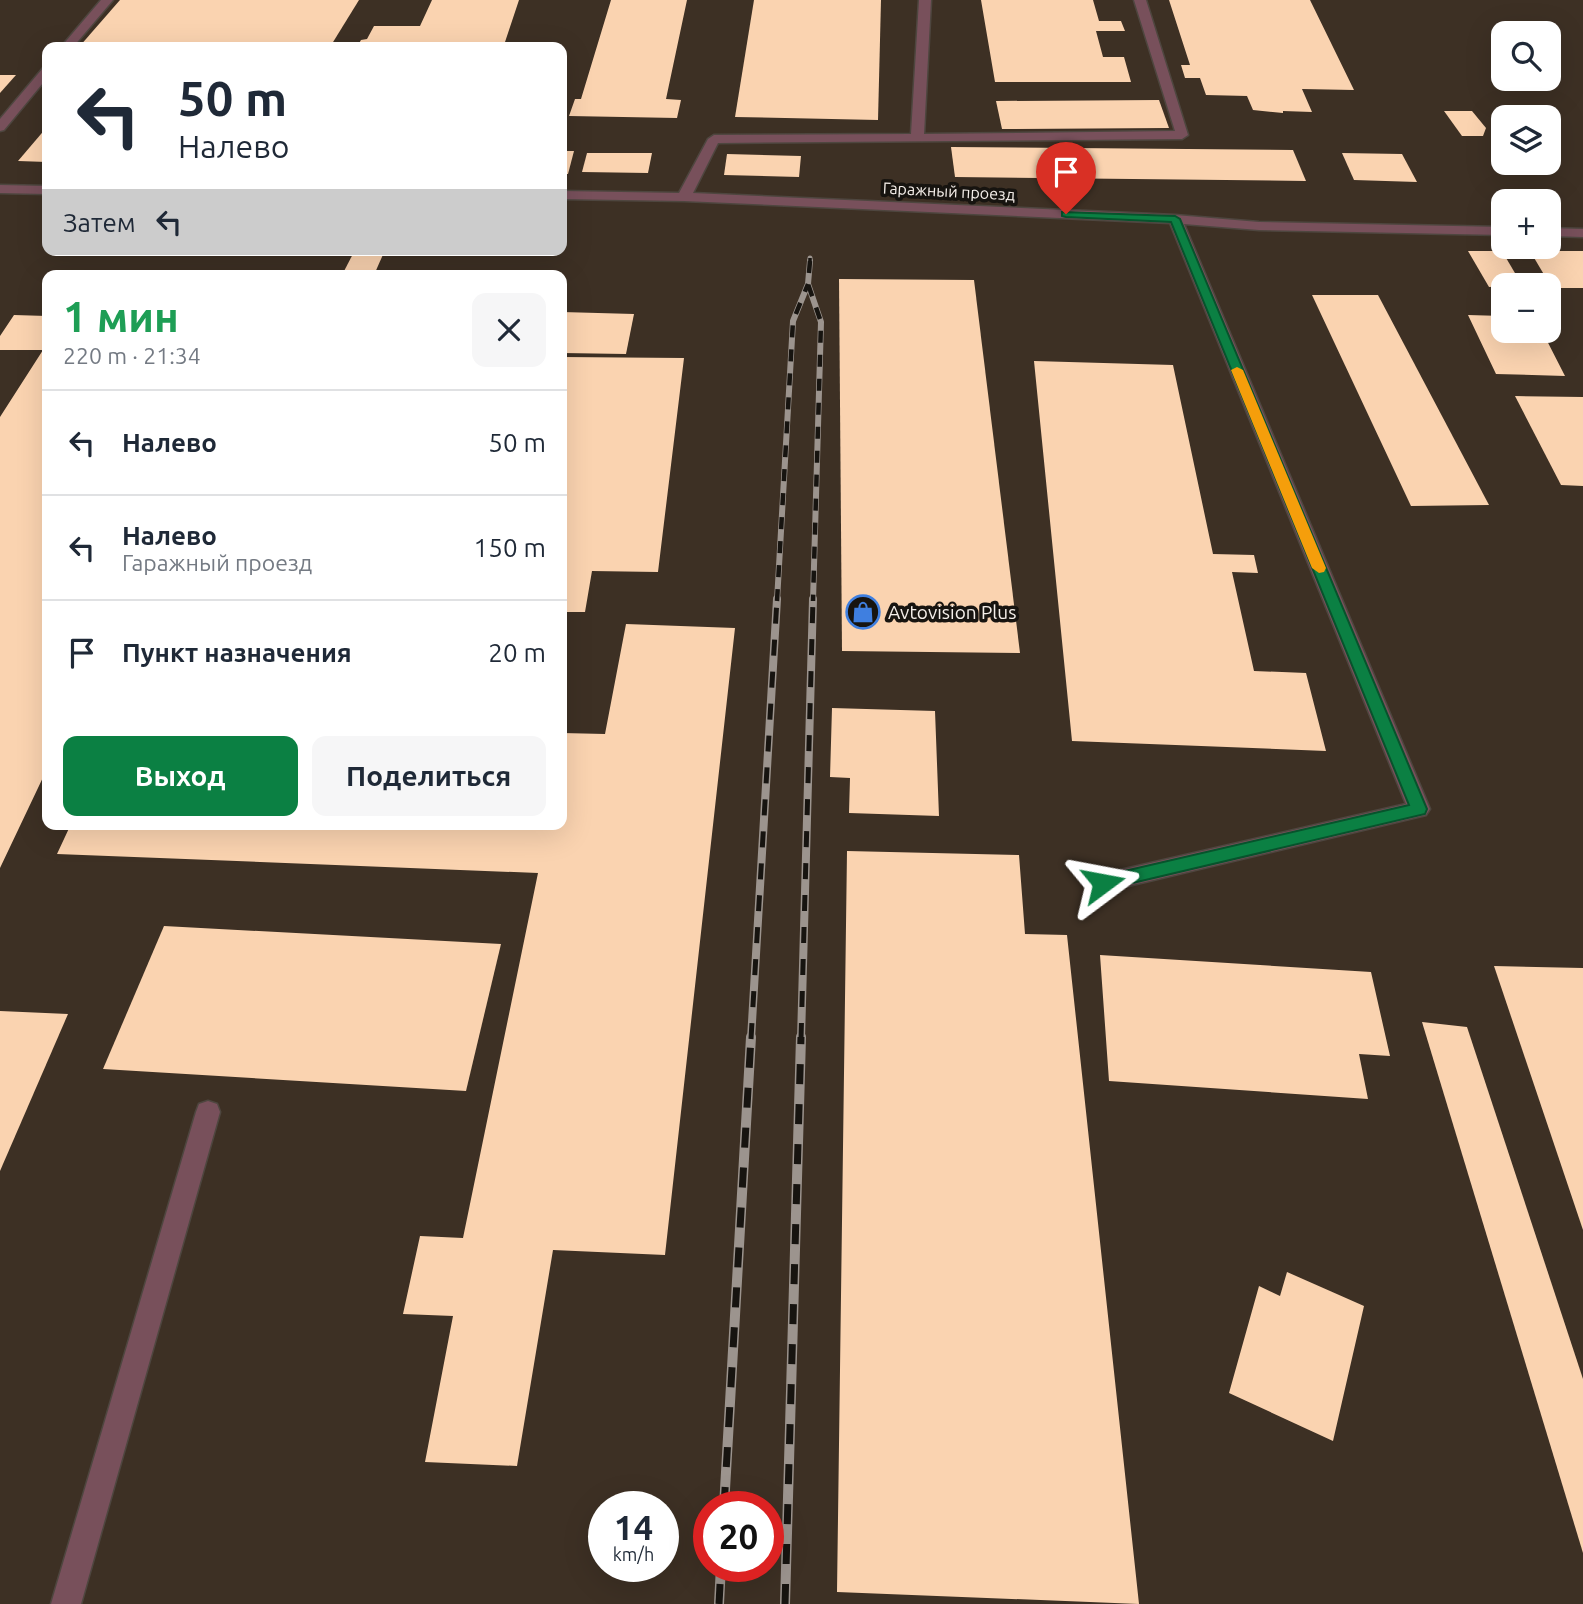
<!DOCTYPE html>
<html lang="ru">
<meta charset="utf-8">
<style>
body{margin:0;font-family:Ubuntu,sans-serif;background:#f6f6f7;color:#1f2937;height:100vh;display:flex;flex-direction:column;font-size:26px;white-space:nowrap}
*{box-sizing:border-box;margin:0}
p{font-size:23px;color:#747a83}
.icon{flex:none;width:38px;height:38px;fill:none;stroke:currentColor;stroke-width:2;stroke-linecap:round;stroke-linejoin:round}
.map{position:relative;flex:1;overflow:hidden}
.sheet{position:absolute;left:42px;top:270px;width:525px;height:560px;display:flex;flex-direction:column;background:#fff;border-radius:14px;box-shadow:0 7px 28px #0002}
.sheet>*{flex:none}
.guide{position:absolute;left:42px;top:42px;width:525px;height:214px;border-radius:14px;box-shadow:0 7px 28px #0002;background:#fff;color:#1f2937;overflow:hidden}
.buttons{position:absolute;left:1491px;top:21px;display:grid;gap:14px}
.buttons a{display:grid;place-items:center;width:70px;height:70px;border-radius:14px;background:#fff;box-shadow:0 7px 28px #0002;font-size:35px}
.speed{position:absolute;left:588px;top:1491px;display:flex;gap:14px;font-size:35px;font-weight:700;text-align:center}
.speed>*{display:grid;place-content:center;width:91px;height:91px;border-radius:50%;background:#fff;box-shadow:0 7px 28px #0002;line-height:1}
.speed small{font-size:18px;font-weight:400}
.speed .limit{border:10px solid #d22;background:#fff;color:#111}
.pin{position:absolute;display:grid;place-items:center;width:60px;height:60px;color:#fff;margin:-72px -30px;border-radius:50% 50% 50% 0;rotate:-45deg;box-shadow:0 0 7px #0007}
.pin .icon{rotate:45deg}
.me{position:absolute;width:77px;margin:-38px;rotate:77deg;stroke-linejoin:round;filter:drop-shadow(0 0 5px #0008)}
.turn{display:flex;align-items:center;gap:24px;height:147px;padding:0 21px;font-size:32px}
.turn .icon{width:91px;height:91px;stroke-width:2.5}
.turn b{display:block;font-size:49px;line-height:60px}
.then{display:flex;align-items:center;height:66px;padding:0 21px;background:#0003;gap:14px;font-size:26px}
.round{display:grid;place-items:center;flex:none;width:74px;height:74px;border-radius:14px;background:#f6f6f7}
.summary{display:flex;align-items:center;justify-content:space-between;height:119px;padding:0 21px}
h1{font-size:42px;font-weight:700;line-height:52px;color:#1e9e55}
.primary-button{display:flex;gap:14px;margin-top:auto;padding:14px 21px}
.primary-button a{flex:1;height:80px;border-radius:14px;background:#0b8043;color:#fff;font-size:28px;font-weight:700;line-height:80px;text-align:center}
.primary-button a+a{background:#f6f6f7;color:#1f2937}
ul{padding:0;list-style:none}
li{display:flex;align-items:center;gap:21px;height:105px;padding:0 21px;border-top:2px solid #e0e1e3}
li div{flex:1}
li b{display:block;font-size:26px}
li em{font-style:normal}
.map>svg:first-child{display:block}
.built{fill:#3d3024;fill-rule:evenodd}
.building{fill:#fad3b0}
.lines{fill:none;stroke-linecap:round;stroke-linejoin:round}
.minor-casing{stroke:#4e463f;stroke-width:3}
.minor{fill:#78505b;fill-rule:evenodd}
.rail-far3-casing{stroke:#9c948e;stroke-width:5}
.rail-far2-casing{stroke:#9c948e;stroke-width:6}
.rail-far1-casing{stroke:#9c948e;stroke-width:8}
.rail-casing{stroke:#9c948e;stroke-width:10}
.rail-far3{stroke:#171410;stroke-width:3.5;stroke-dasharray:10;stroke-linecap:butt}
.rail-far2{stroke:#171410;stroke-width:4.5;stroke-dasharray:12;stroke-linecap:butt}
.rail-far1{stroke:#171410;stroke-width:5;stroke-dasharray:16;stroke-linecap:butt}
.rail{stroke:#171410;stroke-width:7;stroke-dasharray:20;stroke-linecap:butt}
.route{fill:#0b8043;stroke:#07532c;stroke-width:2}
.slow{fill:#f59e0b}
.labels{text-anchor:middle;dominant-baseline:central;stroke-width:7;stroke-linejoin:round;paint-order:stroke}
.far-street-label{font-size:16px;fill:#f5efea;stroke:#171410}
.poi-label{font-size:19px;fill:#f5efea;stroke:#171410;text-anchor:start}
</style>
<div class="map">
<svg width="1583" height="1604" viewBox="0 0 1583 1604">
<rect width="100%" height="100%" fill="#332a23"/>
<path class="built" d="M0,0H1583V1604H0ZM1503,33H1549V79H1503ZM47,47H562V250H47ZM1503,117H1549V163H1503ZM1503,201H1549V247H1503ZM47,275H562V824H47ZM1503,285H1549V331H1503ZM604,1507H663V1566H604ZM709,1507H768V1566H709Z"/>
<g class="building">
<path d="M120,0H359L330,47H79Z"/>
<path d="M432,0H519L505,42H537L536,47H357L361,40L367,39L374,26H420Z"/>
<path d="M611,0H687L666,99L681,100L677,118L569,116L575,99H581Z"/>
<path d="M754,0H881L878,120L735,117Z"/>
<path d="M981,0H1093L1099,21H1121L1125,31H1096L1103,57H1124L1131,82H995Z"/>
<path d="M1169,0H1310L1354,90L1302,89L1312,112L1283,111V113L1253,110L1247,96L1206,95L1200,78H1185L1181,65H1190Z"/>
<path d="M0,75H16L0,93Z"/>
<path d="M1159,100L1169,128L1002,129L996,101Z"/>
<path d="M1444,111H1472L1486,128L1483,136H1462Z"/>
<path d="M47,127V162L18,161Z"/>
<path d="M951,147L1293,150L1306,181L955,177Z"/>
<path d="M562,151H574L568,174H562Z"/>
<path d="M587,153H652L648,173L582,172Z"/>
<path d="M1342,153L1402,154L1417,182L1354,180Z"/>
<path d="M727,154L801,156L799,177L724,175Z"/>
<path d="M355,250H385L374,275H342Z"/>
<path d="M1468,251H1502L1522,285L1489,287Z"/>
<path d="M1530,251H1583V288H1552Z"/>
<path d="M839,279L974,280L1020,653L842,651Z"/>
<path d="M1312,295H1378L1489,505L1411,506Z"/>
<path d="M562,312L634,314L626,354L562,353Z"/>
<path d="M14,315L47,316V769L0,868V417L43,350H0V336Z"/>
<path d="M1468,315L1503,316V331H1542L1565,376L1496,374Z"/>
<path d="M562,357L684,358L658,572L592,571L585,612H562Z"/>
<path d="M1034,361L1173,365L1213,554L1254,555L1258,573L1232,572L1254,671L1306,673L1326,751L1072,741Z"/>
<path d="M1515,396L1583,397V486L1561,485Z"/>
<path d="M626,624L735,628L665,1255L553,1250L517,1466L425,1462L453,1316L403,1314L420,1236L463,1238L538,873L57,854L71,824H562V733L605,734Z"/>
<path d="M832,708L935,711L939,816L849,813L850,778L830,777Z"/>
<path d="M847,851L1019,855L1025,934L1067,935L1139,1604L837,1592Z"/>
<path d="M164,926L501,944L466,1091L103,1069Z"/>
<path d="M1100,955L1371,972L1390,1056L1359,1054L1368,1099L1109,1081Z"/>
<path d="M1494,966L1583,968V1230Z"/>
<path d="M0,1011L68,1014L0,1171Z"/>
<path d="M1422,1022L1467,1027L1583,1379V1553Z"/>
<path d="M1287,1272L1364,1306L1333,1441L1229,1393L1259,1286L1280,1296Z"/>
</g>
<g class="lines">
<defs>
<g id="minor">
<path d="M101,0H113L73,47H61Z"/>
<path d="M919,0H931L924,134L1175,131L1134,0H1146L1188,135L1182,139L718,143L693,193L1175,215L1259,222L1503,227V235L1259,230L1184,224L1430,809L1426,815L1103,892L1095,889L1092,883L1095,877L1103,874L1406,804L1170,223L684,201L562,199V191L679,193L708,139L714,135L911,134Z"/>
<path d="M47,67V78L4,130L0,131V119L43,68Z"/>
<path d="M0,185L47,186V194L0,193Z"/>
<path d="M1549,228L1583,229V237L1549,236Z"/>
<path d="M208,1101L217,1104L220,1112L81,1604H51L196,1112L199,1104Z"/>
</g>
</defs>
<use href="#minor" class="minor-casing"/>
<use href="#minor" class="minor"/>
<defs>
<path id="rail-far3" d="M810,262V258"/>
<g id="rail-far2">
<path d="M810,261L808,284L821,322L813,601"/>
<path d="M777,601L793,321L808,284"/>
</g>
<g id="rail-far1">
<path d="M751,1039L777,599"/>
<path d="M801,1039L813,599"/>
</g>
<g id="rail">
<path d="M724,1507L751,1037"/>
<path d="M719,1604L721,1566"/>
<path d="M785,1604L801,1037"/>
</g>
</defs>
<use href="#rail-far3" class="rail-far3-casing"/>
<use href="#rail-far2" class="rail-far2-casing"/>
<use href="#rail-far1" class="rail-far1-casing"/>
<use href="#rail" class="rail-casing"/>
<use href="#rail-far3" class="rail-far3"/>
<use href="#rail-far2" class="rail-far2"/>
<use href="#rail-far1" class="rail-far1"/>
<use href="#rail" class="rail"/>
</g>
<path class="route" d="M1062,212L1175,216L1180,219L1427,809L1425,814L1103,890L1097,888L1095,883L1097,878L1103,876L1409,805L1171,222L1066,217L1062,216Z"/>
<path class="slow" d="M1237,367L1243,370L1326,568L1324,572L1319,573L1312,568L1231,370Z"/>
<defs>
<symbol id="shop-ring" viewBox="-11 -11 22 22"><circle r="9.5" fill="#171410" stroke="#3f7fe0" stroke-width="1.5"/><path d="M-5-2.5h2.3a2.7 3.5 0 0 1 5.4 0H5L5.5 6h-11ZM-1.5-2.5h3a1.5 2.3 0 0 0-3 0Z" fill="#3f7fe0"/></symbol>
</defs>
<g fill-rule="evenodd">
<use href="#shop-ring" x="844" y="593" width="38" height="38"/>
</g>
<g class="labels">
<g class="far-street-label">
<text transform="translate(949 191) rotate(3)">Гаражный проезд</text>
</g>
<g class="poi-label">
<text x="888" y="612">Avtovision Plus</text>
</g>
</g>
</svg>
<div class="buttons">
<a><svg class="icon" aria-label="search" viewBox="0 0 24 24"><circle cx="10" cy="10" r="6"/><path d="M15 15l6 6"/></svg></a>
<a><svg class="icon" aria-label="layers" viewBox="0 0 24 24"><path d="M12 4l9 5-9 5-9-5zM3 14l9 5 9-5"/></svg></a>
<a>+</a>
<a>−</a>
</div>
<div class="speed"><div>14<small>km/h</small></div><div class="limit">20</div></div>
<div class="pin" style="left:1066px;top:214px;background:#d93025"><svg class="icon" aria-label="arrive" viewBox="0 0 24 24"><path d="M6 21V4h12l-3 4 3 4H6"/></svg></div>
<svg class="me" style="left:1103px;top:883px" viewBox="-20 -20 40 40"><path d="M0-17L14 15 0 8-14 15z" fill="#0b8043" stroke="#fff" stroke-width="4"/></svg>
<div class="guide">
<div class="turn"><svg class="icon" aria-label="left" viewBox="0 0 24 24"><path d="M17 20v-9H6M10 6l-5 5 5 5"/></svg><div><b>50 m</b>Налево</div></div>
<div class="then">Затем<svg class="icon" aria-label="left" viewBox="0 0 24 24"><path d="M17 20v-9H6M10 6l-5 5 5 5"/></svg></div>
</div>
<section class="sheet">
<div class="summary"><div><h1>1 мин</h1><p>220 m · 21:34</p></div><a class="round"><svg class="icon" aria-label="close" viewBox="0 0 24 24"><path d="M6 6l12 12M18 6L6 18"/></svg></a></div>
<ul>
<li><svg class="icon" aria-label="left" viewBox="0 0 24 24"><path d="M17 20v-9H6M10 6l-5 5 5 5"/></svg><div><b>Налево</b></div><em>50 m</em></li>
<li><svg class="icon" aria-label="left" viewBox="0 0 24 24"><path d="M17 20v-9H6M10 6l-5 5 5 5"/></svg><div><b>Налево</b><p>Гаражный проезд</p></div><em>150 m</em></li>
<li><svg class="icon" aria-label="arrive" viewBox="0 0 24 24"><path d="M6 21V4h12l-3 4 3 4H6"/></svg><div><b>Пункт назначения</b></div><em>20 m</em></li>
</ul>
<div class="primary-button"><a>Выход</a><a>Поделиться</a></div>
</section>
</div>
